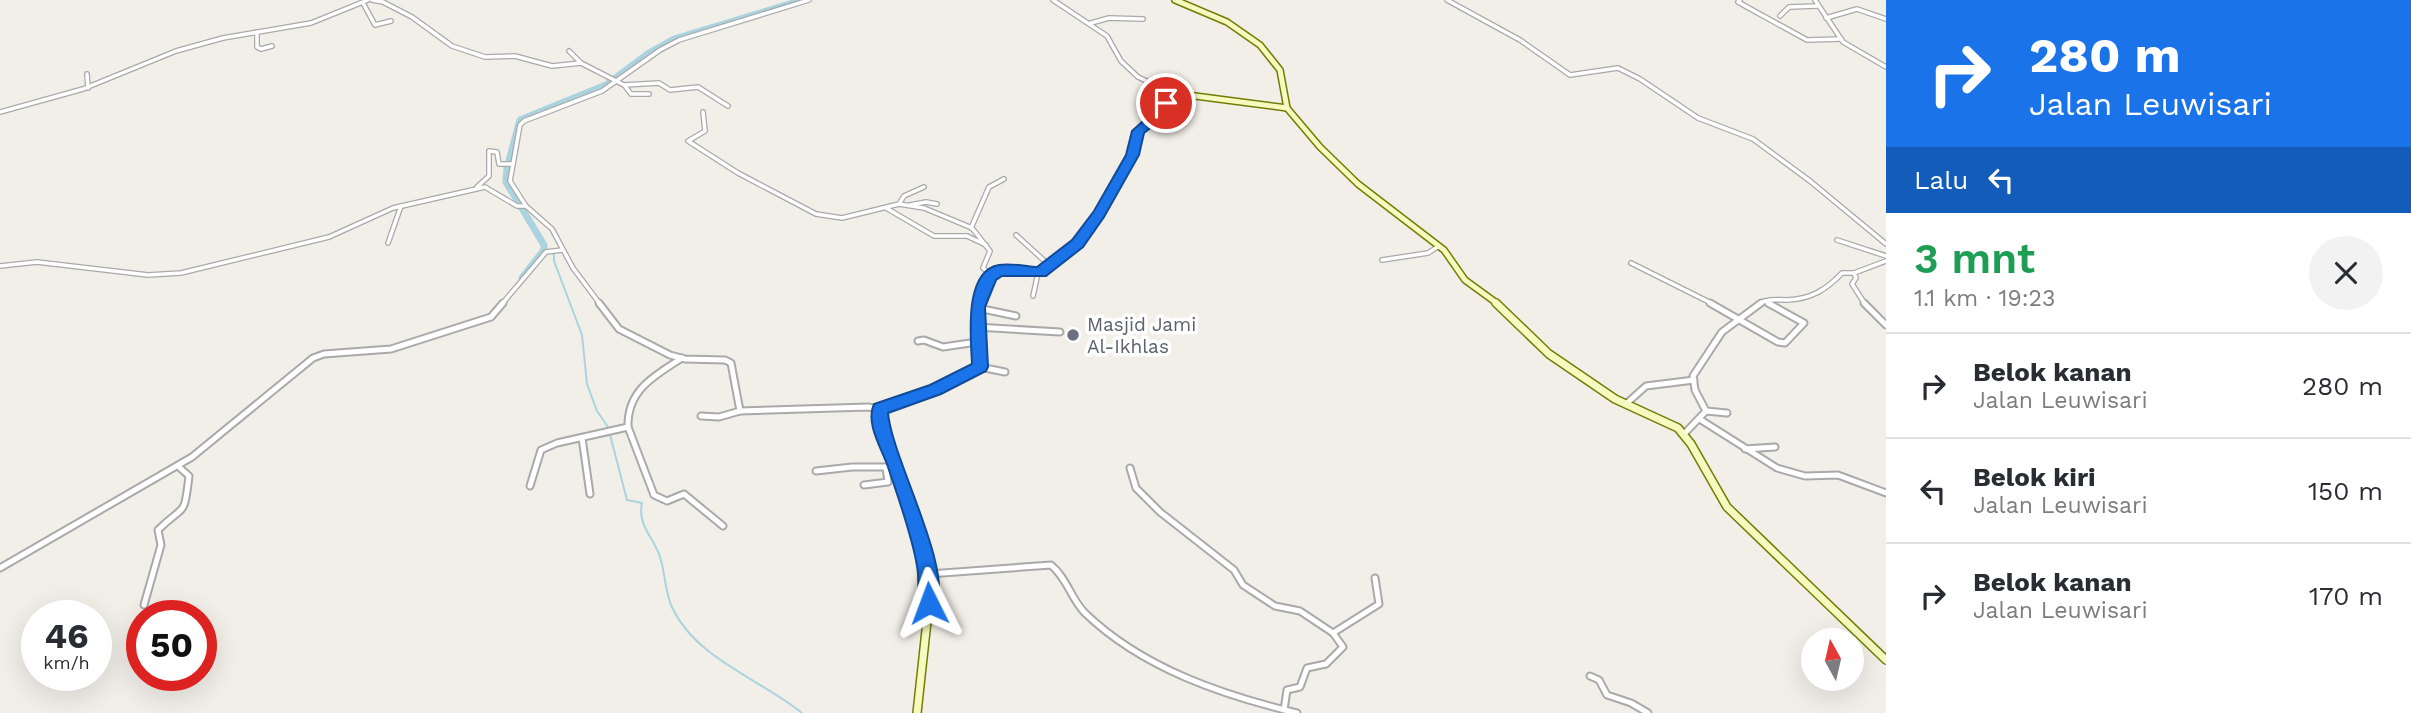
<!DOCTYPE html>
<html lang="id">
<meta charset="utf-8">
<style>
body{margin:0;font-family:"Work Sans",sans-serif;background:#f2f2f3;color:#2b2b33;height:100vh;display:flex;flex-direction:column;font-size:26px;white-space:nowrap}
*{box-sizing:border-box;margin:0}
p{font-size:23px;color:#7c7c81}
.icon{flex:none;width:38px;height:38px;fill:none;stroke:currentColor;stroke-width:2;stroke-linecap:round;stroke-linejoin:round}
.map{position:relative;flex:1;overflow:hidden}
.details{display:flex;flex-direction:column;background:#fff;width:525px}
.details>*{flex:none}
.hud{background:#1a73e8;color:#fff;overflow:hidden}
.needle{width:46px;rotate:352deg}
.controls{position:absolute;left:1801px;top:628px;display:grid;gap:14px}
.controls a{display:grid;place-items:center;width:63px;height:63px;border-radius:50%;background:#fff;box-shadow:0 7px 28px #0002;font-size:35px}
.speed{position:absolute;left:21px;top:600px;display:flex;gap:14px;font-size:35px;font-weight:700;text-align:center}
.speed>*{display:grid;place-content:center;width:91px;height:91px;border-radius:50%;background:#fff;box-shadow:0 7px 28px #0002;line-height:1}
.speed small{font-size:18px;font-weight:400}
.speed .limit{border:10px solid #d22;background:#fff;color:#111}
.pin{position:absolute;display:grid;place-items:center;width:60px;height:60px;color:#fff;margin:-30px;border:4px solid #fff;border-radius:50%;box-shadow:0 2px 7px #0007}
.me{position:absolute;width:77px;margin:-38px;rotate:357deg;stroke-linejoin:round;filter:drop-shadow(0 0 5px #0008)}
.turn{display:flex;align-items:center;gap:24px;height:147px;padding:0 28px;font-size:32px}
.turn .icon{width:91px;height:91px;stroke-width:2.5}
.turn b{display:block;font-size:49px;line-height:60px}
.then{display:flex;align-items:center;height:66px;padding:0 28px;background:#0003;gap:14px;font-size:26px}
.round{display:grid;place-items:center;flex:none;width:74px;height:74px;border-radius:37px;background:#f2f2f3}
.summary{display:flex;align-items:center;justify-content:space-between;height:119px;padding:0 28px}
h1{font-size:42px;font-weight:600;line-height:52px;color:#1e9e55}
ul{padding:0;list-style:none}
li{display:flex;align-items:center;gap:21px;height:105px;padding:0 28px;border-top:2px solid #e1e1e2}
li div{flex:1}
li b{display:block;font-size:26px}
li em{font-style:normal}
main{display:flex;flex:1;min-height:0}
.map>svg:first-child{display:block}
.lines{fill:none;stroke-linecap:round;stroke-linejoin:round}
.stream{stroke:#aad3df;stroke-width:2}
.river{stroke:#aad3df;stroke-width:7}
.street-far1-casing{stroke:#a9a9a9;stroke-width:6}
.street-casing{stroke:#a9a9a9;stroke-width:9}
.secondary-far1-casing{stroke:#707d05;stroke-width:8}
.secondary-casing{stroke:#707d05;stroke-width:10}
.street-far1{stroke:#fff;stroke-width:3.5}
.street{stroke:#fff;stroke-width:5}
.secondary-far1{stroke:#f7fabf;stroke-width:5}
.secondary{stroke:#f7fabf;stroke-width:7}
.route{fill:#1a73e8;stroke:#114b97;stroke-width:2}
.worship-dot{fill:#6b7280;stroke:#fff;stroke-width:2.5}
.labels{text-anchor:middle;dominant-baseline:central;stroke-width:7;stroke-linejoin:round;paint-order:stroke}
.worship-label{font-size:19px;fill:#5b616d;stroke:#fff;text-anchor:start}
</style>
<main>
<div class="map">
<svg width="1886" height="713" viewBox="0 0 1886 713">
<rect width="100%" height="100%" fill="#f2efe9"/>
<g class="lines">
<path class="stream" d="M551,253L554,254V261L582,335L587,384L597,411L608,427L627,500L642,503C637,526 654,537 660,557C665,573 665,589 671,605C695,659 759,678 802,713"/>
<path class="river" d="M522,278L544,250V245L506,182L507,168L520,120L606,85L649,53L674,39L803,0"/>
<defs>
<g id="street-far1">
<path d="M372,0L383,2L412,17L452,46L485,57L515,56L552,66L581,63L624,85L659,83L670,90L698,87L728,106"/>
<path d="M1053,0L1107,36L1121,61L1138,77L1172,93"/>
<path d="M1447,0L1520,40L1570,75L1618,68L1640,79L1698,118L1753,139L1810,181L1886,244"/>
<path d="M1740,0L1738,2L1807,40L1841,39"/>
<path d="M1815,0L1843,42L1886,67"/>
<path d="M363,3L375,25L391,21"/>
<path d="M1780,16L1789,7L1817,6"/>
<path d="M1826,18L1857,9L1886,19"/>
<path d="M1091,23L1109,18L1143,19"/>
<path d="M257,32V47L261,49L272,46"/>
<path d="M569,51L581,63"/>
<path d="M87,74L88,88"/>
<path d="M625,86L631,94H649"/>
<path d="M0,112L83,89L176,51L223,38L311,23L368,0"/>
<path d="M703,112L705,131L688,141L738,173L816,214L842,218L899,204L924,208L972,228L990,251L983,268L991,275"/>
<path d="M477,187L489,176V151L497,152L499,164H513"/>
<path d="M899,204L904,196L924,187"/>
<path d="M910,205L926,202L937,204"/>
<path d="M526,206L510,181L520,125L524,121L602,91L660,50L679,40L809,0"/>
<path d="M886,208L934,236H967L986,245"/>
<path d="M971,228L989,187L1004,179"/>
<path d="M1016,235L1049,265"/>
<path d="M1837,240L1886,256"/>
<path d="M388,243L401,206"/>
<path d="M1382,260L1428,253L1439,246"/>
<path d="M1631,263L1713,304"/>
<path d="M0,266L37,262L148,275L181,273L329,237L393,208L485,187L517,206H526L552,229L573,268L600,304"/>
<path d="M1854,273L1856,278L1852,284L1865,304"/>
<path d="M1033,296L1038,273"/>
<path d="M1765,301L1771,304"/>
<path d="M502,304L546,252L562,250"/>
<path d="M1759,304C1768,298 1777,300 1787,300C1811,299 1826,290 1842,273H1854L1886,261"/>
</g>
<g id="street">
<path d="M599,303L619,329L670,355L685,359L725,360L731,363L740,411L868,407L879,409"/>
<path d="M1710,303L1778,342L1785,343L1804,323L1768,303"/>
<path d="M1864,303L1886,325"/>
<path d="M978,308L1016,316"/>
<path d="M976,327L1060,332"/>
<path d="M918,341L924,340L943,347L977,342"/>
<path d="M980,367L1005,372"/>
<path d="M1626,404L1646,386L1694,380"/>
<path d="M1706,411L1727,413"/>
<path d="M701,416L719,417L740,411"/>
<path d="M1701,420L1777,468L1805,476L1838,475L1886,493"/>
<path d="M628,427L654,495L667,501L684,494L723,526"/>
<path d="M1684,434L1706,411L1695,390L1693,376L1722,332L1761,303"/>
<path d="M582,438L590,494"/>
<path d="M1745,449L1775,447"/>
<path d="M1130,468L1136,488L1160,512L1234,570L1243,585L1275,606L1300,611L1333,633"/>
<path d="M816,471L852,467H895"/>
<path d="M864,485L888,482L886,468"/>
<path d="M530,486L541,450L557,443L628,427C627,390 654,376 682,358"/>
<path d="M0,568L192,457L313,358L324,354L391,349L491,317L503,303"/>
<path d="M929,574L1051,565C1067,578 1071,599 1085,613C1142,668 1222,695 1297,713"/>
<path d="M144,605L161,545L158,530C185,503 184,519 189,476L178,466"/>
<path d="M1590,676L1599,680L1607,695L1631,703L1648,713"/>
<path d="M1284,710L1287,690L1300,687L1307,668L1326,664L1343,647L1333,633L1379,604L1375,578"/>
</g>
<g id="secondary-far1">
<path d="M1175,0L1227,22L1260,45L1280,70L1287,108L1320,147L1358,184L1444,250L1465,280L1498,304"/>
<path d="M978,304L986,282L1000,270L1040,272L1086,234L1132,155L1138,131L1159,114L1172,93L1287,108"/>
</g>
<g id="secondary">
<path d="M1496,303L1549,354L1615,399L1678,428L1691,444L1727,507L1886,660"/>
<path d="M917,713L929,603V574L880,423V409L936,390L980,367L976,327L978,303"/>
</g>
</defs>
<use href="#street-far1" class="street-far1-casing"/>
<use href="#street" class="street-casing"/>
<use href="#secondary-far1" class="secondary-far1-casing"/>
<use href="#secondary" class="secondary-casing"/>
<use href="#street-far1" class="street-far1"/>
<use href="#street" class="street"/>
<use href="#secondary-far1" class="secondary-far1"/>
<use href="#secondary" class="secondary"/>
</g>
<path class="route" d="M1166,100L1172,103L1164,117L1144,133L1139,155L1104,217L1083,247L1046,276H1002L996,280L985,307L988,367L986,371L941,394L888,413C892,459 954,569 936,609L929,612L922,609C916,596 920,580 917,566C912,535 898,497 888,467C882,449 865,423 874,404L930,385L972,364C971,339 963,271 999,265C1011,263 1025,266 1037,267L1072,240L1094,211L1126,155L1132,131L1154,111L1161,101Z"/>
<circle class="worship-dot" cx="1073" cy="335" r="7"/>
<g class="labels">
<g class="worship-label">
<text x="1087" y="324">Masjid Jami<tspan x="1087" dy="22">Al-Ikhlas</tspan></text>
</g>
</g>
</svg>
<div class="controls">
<a><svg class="needle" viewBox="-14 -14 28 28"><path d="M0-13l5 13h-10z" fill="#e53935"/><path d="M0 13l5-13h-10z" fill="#7c7c81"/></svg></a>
</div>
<div class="speed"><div>46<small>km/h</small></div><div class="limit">50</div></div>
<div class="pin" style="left:1166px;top:103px;background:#d93025"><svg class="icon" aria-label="arrive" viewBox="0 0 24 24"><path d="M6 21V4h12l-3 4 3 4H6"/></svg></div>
<svg class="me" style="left:929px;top:603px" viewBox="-20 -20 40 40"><path d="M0-17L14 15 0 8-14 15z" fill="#1a73e8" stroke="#fff" stroke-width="4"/></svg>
</div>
<section class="details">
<div class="hud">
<div class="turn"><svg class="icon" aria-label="right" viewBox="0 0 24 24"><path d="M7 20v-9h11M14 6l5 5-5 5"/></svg><div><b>280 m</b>Jalan Leuwisari</div></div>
<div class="then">Lalu<svg class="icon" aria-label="left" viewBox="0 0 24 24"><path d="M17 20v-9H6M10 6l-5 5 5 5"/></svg></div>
</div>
<div class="summary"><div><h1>3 mnt</h1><p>1.1 km · 19:23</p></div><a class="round"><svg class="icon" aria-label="close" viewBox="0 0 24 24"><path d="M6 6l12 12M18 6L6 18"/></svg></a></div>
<ul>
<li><svg class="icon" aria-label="right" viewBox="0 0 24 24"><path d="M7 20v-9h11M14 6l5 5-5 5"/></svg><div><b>Belok kanan</b><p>Jalan Leuwisari</p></div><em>280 m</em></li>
<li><svg class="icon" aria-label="left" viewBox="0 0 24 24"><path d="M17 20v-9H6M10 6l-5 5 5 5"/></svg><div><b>Belok kiri</b><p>Jalan Leuwisari</p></div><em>150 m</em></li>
<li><svg class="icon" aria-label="right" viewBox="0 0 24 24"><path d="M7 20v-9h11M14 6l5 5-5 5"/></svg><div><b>Belok kanan</b><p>Jalan Leuwisari</p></div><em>170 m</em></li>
</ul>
</section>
</main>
